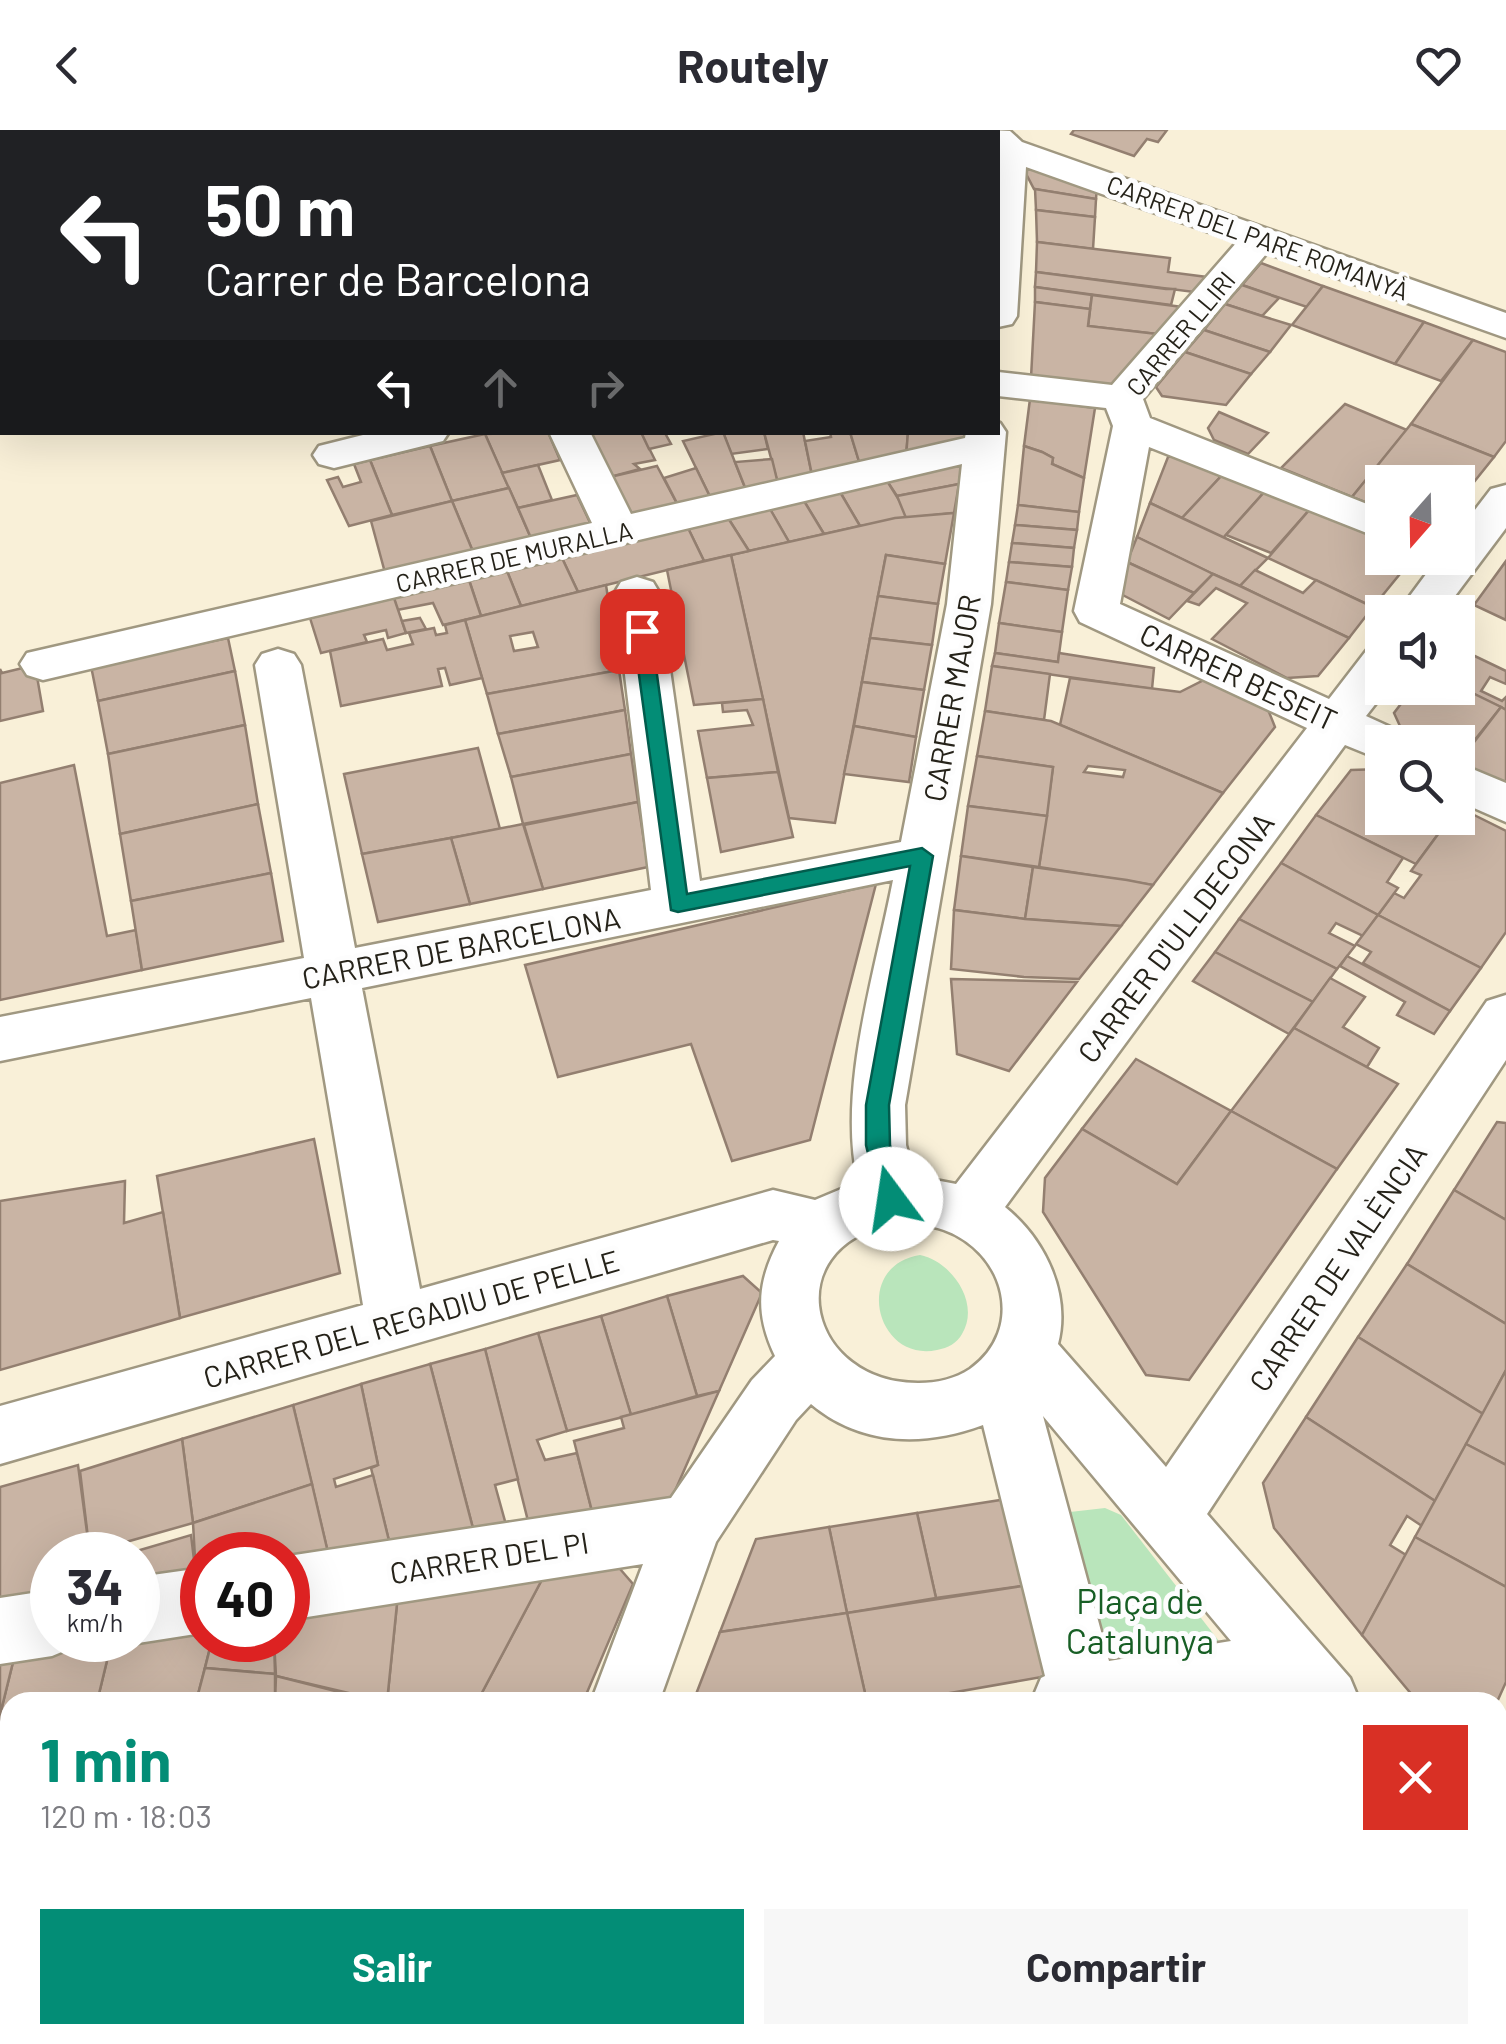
<!DOCTYPE html>
<html lang="es">
<meta charset="utf-8">
<style>
body{margin:0;font-family:Barlow,sans-serif;background:#f7f7f7;color:#2b2b33;height:100vh;display:flex;flex-direction:column;font-size:38px;white-space:nowrap}
*{box-sizing:border-box;margin:0}
p{font-size:32px;color:#7c7c81}
.icon{flex:none;width:55px;height:55px;fill:none;stroke:currentColor;stroke-width:2;stroke-linecap:round;stroke-linejoin:round}
.map{position:relative;flex:1;overflow:hidden}
.panel{position:absolute;left:0px;top:1562px;width:1508px;height:352px;display:flex;flex-direction:column;background:#fff;border-radius:30px 30px 0 0;box-shadow:0 10px 40px #0002}
.panel>*{flex:none}
.banner{position:absolute;left:0px;top:0px;width:1000px;height:305px;box-shadow:0 10px 40px #0002;background:#202124;color:#fff;overflow:hidden}
.needle{width:65px;rotate:200deg}
.tools{position:absolute;left:1365px;top:335px;display:grid;gap:20px}
.tools a{display:grid;place-items:center;width:110px;height:110px;border-radius:0px;background:#fff;box-shadow:0 10px 40px #0002;font-size:50px}
.speed{position:absolute;left:30px;top:1402px;display:flex;gap:20px;font-size:50px;font-weight:700;text-align:center}
.speed>*{display:grid;place-content:center;width:130px;height:130px;border-radius:50%;background:#fff;box-shadow:0 10px 40px #0002;line-height:1}
.speed small{font-size:25px;font-weight:400}
.speed .limit{border:15px solid #d22;background:#fff;color:#111}
.pin{position:absolute;display:grid;place-items:center;width:85px;height:85px;color:#fff;margin:-42px;border-radius:20px;box-shadow:0 5px 15px #0006}
.me{position:absolute;width:110px;margin:-55px;rotate:346deg;stroke-linejoin:round;filter:drop-shadow(0 0 8px #0008)}
.turn{display:flex;align-items:center;gap:35px;height:210px;padding:0 40px;font-size:45px}
.turn .icon{width:130px;height:130px;stroke-width:2.5}
.turn b{display:block;font-size:70px;line-height:85px}
.lanes{display:flex;align-items:center;height:95px;padding:0 40px;background:#0003;justify-content:center;gap:50px;direction:ltr}
.lanes .off{opacity:.35}
.round{display:grid;place-items:center;flex:none;width:105px;height:105px;border-radius:0px;background:#f7f7f7}
.summary{display:flex;align-items:center;justify-content:space-between;height:170px;padding:0 40px}
h1{font-size:60px;font-weight:700;line-height:75px;color:#038d76}
.button{display:flex;gap:20px;margin-top:auto;padding:20px 40px}
.button a{flex:1;height:115px;border-radius:0px;background:#038d76;color:#fff;font-size:40px;font-weight:700;line-height:115px;text-align:center}
.button a+a{background:#f7f7f7;color:#2b2b33}
header{display:flex;justify-content:space-between;align-items:center;height:130px;padding:0 40px;background:#fff;font-size:45px;font-weight:700}
.map>svg:first-child{display:block}
.green{fill:#b9e5bb}
.building{fill:#c9b4a4;stroke:#937f70;stroke-width:2.5;fill-rule:evenodd}
.lines{fill:none;stroke-linecap:round;stroke-linejoin:round}
.minor-casing{stroke:#a09881;stroke-width:5}
.minor{fill:#fff;fill-rule:evenodd}
.route{fill:#038d76;stroke:#025c4d;stroke-width:2.5}
.labels{text-anchor:middle;dominant-baseline:central;stroke-width:10;stroke-linejoin:round;paint-order:stroke}
.far-street-label{font-size:25px;fill:#252219;stroke:#fdfdfd}
.street-label{font-size:30px;fill:#252219;stroke:#fdfdfd}
.near-park-label{font-size:35px;fill:#175e24;stroke:#fdfdfd}
</style>
<header><svg class="icon" aria-label="back" viewBox="0 0 24 24"><path d="M15 5l-7 7 7 7"/></svg>Routely<svg class="icon" aria-label="heart" viewBox="0 0 24 24"><path d="M12 20l-8-8c-3-5 5-10 8-4 3-6 11-1 8 4z"/></svg></header>
<div class="map">
<svg width="1506" height="1914" viewBox="0 0 1506 1914">
<rect width="100%" height="100%" fill="#f9f0d8"/>
<g class="green">
<path d="M920,1125C951,1131 981,1173 962,1204C957,1213 948,1218 937,1220C876,1233 852,1136 920,1125Z"/>
<path d="M1105,1378L1121,1385L1229,1524L1103,1546L1067,1387L1070,1382Z"/>
</g>
<g class="building">
<path d="M1074,0H1167L1158,12L1147,9L1134,26L1071,4Z"/>
<path d="M1026,37L1097,56L1096,69L1034,59L1023,38Z"/>
<path d="M1035,59L1096,69L1095,87L1036,80Z"/>
<path d="M1036,80L1095,87L1093,119L1037,112Z"/>
<path d="M1037,112L1170,128L1168,142L1207,147L1194,162L1036,142Z"/>
<path d="M1261,133L1323,156L1307,177L1242,155Z"/>
<path d="M1036,142L1166,159H1175L1171,175L1035,157Z"/>
<path d="M1242,155L1279,168L1262,186L1225,174Z"/>
<path d="M1323,156L1351,166L1424,192L1395,234L1292,195Z"/>
<path d="M1035,157L1092,165L1090,179L1035,172Z"/>
<path d="M1092,165L1182,177L1157,204L1088,196Z"/>
<path d="M1035,172L1090,179L1088,196L1157,204L1114,255L1102,259L1031,248Z"/>
<path d="M1225,174L1262,186L1291,195L1270,222L1204,200Z"/>
<path d="M1424,192L1473,210L1441,251L1395,234Z"/>
<path d="M1204,200L1270,222L1251,244L1185,222Z"/>
<path d="M1473,210L1506,222V311L1494,327L1411,294Z"/>
<path d="M1185,222L1251,244L1226,275L1162,266L1156,257Z"/>
<path d="M1030,269L1095,278L1084,348L1052,334L1053,328L1042,322L1024,316Z"/>
<path d="M1345,274L1407,300L1352,367L1281,338Z"/>
<path d="M1219,282L1268,303L1248,324L1214,310L1208,298Z"/>
<path d="M1411,294L1494,327L1458,372V352H1382V379L1352,367Z"/>
<path d="M548,302L560,330L502,343L485,304Z"/>
<path d="M590,302H641L655,330L634,334L640,339L610,347Z"/>
<path d="M641,302H669L665,303L671,314L649,319Z"/>
<path d="M723,302H764L768,319L731,324Z"/>
<path d="M723,302L748,365L713,373L683,311Z"/>
<path d="M764,302H803L813,350L779,358Z"/>
<path d="M830,302H850L861,338L813,350L805,311L831,307Z"/>
<path d="M850,302H908L906,327L861,338Z"/>
<path d="M908,302H968V312L906,327Z"/>
<path d="M485,304L509,358L452,371L430,316Z"/>
<path d="M430,316L452,371L392,385L370,330Z"/>
<path d="M1024,316L1042,322L1053,328L1052,334L1084,348L1079,382L1018,375Z"/>
<path d="M1182,324L1225,342L1182,388L1150,373L1168,327Z"/>
<path d="M772,329L779,358L748,365L735,332Z"/>
<path d="M370,330L392,385L349,396L327,350L338,347L343,357L361,352L354,334Z"/>
<path d="M962,333L959,354L897,366L887,351Z"/>
<path d="M538,335L552,370L518,378L502,343Z"/>
<path d="M657,336L681,381L632,392L610,347Z"/>
<path d="M696,338L713,373L681,381L664,348Z"/>
<path d="M1225,342L1267,359L1223,408L1182,388Z"/>
<path d="M887,351L906,381V389L860,396L840,362Z"/>
<path d="M959,354L954,383L906,388L897,366Z"/>
<path d="M509,358L534,415L476,429L452,371Z"/>
<path d="M1267,359L1311,378L1271,423L1226,405Z"/>
<path d="M840,362L860,396L824,404L804,371Z"/>
<path d="M577,365L594,401L534,415L518,378Z"/>
<path d="M452,371L476,429L387,450L371,391Z"/>
<path d="M804,371L824,404L789,412L770,379Z"/>
<path d="M1150,373L1182,388L1268,428L1240,456L1213,444L1137,407Z"/>
<path d="M1018,375L1079,382L1077,400L1015,395Z"/>
<path d="M1311,378L1382,407V428H1405L1408,434L1373,477L1268,428Z"/>
<path d="M770,379L789,412L749,421L728,388Z"/>
<path d="M954,383L945,434L886,425L835,693L789,688L731,425L895,388Z"/>
<path d="M728,388L749,421L704,431L688,398Z"/>
<path d="M1015,395L1077,400L1074,418L1012,413Z"/>
<path d="M688,398L704,431L578,462L562,428Z"/>
<path d="M1137,407L1213,444L1194,463L1127,432Z"/>
<path d="M1012,413L1074,418L1072,437L1009,432Z"/>
<path d="M731,425L763,569L694,575L667,440Z"/>
<path d="M886,425L945,434L938,474L878,466Z"/>
<path d="M562,428L578,462L521,476L507,441Z"/>
<path d="M1506,431V490L1474,475Z"/>
<path d="M1009,432L1072,437L1068,460L1006,452Z"/>
<path d="M1127,432L1194,463L1169,489L1115,461Z"/>
<path d="M1255,440L1303,463L1316,450L1373,477L1349,508L1240,456Z"/>
<path d="M507,441L521,476L481,486L469,450Z"/>
<path d="M1213,444L1240,456L1349,508L1318,546L1287,548L1212,509L1247,473L1216,458L1199,475L1187,471Z"/>
<path d="M469,450L481,486L443,495L433,473L397,480L394,468Z"/>
<path d="M1006,452L1068,460L1062,502L999,493Z"/>
<path d="M606,455L619,540L487,564L465,490ZM533,502L538,517L514,521L510,506Z"/>
<path d="M878,466L938,474L932,515L870,508Z"/>
<path d="M394,468L406,503L388,508L386,500L364,505L367,512L321,523L310,488Z"/>
<path d="M420,488L426,499L406,503L402,491Z"/>
<path d="M465,490L482,548L450,555L445,538L438,539L442,556L341,576L330,521L383,509L387,520L413,514L409,503L434,498L436,505L447,503L445,495Z"/>
<path d="M999,493L1062,502L1058,532L995,523Z"/>
<path d="M228,508L235,541L98,571L91,536Z"/>
<path d="M870,508L932,515L924,560L862,552Z"/>
<path d="M1458,518L1506,541V554L1490,547L1481,561L1502,571L1506,567V580L1458,556Z"/>
<path d="M995,523L1058,532L1059,523L1154,538L1152,559L992,536Z"/>
<path d="M35,535L43,581L0,591V539L2,543Z"/>
<path d="M992,536L1050,544L1044,590L985,581Z"/>
<path d="M619,540L625,580L498,604L487,564Z"/>
<path d="M235,541L245,595L108,624L98,571Z"/>
<path d="M1070,548L1180,562L1208,548L1267,577L1275,597L1223,663L1060,595Z"/>
<path d="M862,552L924,560L916,607L854,596Z"/>
<path d="M1458,556L1501,577L1458,631V612H1418L1405,607L1394,583L1413,558Z"/>
<path d="M763,569L778,642L707,648L698,601L753,595L747,580L723,582L722,573Z"/>
<path d="M1501,577L1506,580V657L1458,633Z"/>
<path d="M625,580L631,624L511,647L498,604Z"/>
<path d="M985,581L1051,591L1223,663L1153,755L1039,737L1053,637L977,626ZM1088,636L1125,640L1123,647L1084,642Z"/>
<path d="M245,595L258,674L120,704L108,624Z"/>
<path d="M854,596L916,607L909,652L844,644Z"/>
<path d="M478,618L500,699L362,724L344,644Z"/>
<path d="M631,624L638,672L523,694L511,647Z"/>
<path d="M977,626L1053,637L1047,686L968,676Z"/>
<path d="M74,635L107,806L136,800L142,840L0,870V653Z"/>
<path d="M1382,639V688H1450L1416,734L1316,685L1351,640Z"/>
<path d="M778,642L793,707L721,722L707,648Z"/>
<path d="M638,672L648,737L543,759L524,695Z"/>
<path d="M258,674L271,743L131,771L120,704Z"/>
<path d="M968,676L1047,686L1039,737L961,726Z"/>
<path d="M1458,677L1506,701V802L1481,838L1378,785L1394,763L1404,768L1421,745L1411,741L1450,688H1458Z"/>
<path d="M1316,685L1403,728L1387,752L1398,758L1378,785L1281,733Z"/>
<path d="M523,694L543,759L470,774L451,708Z"/>
<path d="M451,708L470,774L378,792L362,724Z"/>
<path d="M961,726L1033,737L1025,789L954,780Z"/>
<path d="M1281,733L1378,785L1363,806L1336,793L1329,803L1355,816L1337,839L1239,789Z"/>
<path d="M1033,737L1127,750L1153,755L1121,796L1025,789Z"/>
<path d="M271,743L283,811L142,840L131,771Z"/>
<path d="M876,754L810,1010L732,1031L691,914L558,947L525,835Z"/>
<path d="M954,780L1025,789L1121,796L1079,849L1024,847L951,839Z"/>
<path d="M1378,785L1481,838L1450,881L1363,833L1371,822L1356,814Z"/>
<path d="M1239,789L1337,839L1313,872L1215,822Z"/>
<path d="M1215,822L1313,872L1289,904L1193,851Z"/>
<path d="M1347,826L1450,881L1434,904L1397,885L1405,872L1340,836Z"/>
<path d="M1330,848L1365,867L1343,897L1379,918L1367,937L1294,898Z"/>
<path d="M951,849L1077,852L1009,941L957,924Z"/>
<path d="M1294,898L1398,954L1337,1039L1231,981Z"/>
<path d="M1136,929L1231,981L1177,1054L1082,999Z"/>
<path d="M1231,981L1337,1039L1189,1250L1146,1245L1043,1082L1045,1048L1082,999L1177,1054Z"/>
<path d="M1497,992L1506,993V1090L1454,1060Z"/>
<path d="M314,1009L340,1143L180,1188L157,1046Z"/>
<path d="M125,1051L124,1093L163,1082L180,1188L0,1240V1071Z"/>
<path d="M1454,1060L1506,1090V1194L1407,1134Z"/>
<path d="M1407,1134L1506,1194V1240L1483,1284L1358,1207Z"/>
<path d="M743,1146L762,1163L719,1261L697,1266L667,1166Z"/>
<path d="M667,1166L697,1266L631,1285L601,1186Z"/>
<path d="M601,1186L631,1285L567,1301L538,1203Z"/>
<path d="M538,1203L567,1301L537,1310L545,1330L577,1323L594,1389L530,1399L485,1219Z"/>
<path d="M1358,1207L1483,1284L1435,1371L1306,1287Z"/>
<path d="M485,1219L518,1349L495,1355L508,1402L475,1406L430,1234Z"/>
<path d="M430,1234L475,1406L391,1419L371,1338L378,1335L361,1254Z"/>
<path d="M1506,1240V1335L1466,1314Z"/>
<path d="M361,1254L378,1335L334,1349L336,1357L373,1345L391,1419L329,1427L293,1275Z"/>
<path d="M719,1261L667,1379L594,1389L574,1311L624,1298L621,1287Z"/>
<path d="M293,1275L312,1354L193,1393L182,1309Z"/>
<path d="M1306,1287L1435,1371L1422,1396L1407,1386L1390,1415L1406,1425L1362,1505L1274,1398L1263,1353Z"/>
<path d="M182,1309L193,1393L119,1414L120,1425H90L80,1341Z"/>
<path d="M1466,1314L1506,1335V1457L1415,1407Z"/>
<path d="M78,1335L90,1425H52V1466L0,1474V1357Z"/>
<path d="M312,1354L329,1427L288,1433V1425H202V1445L196,1446L193,1393Z"/>
<path d="M1007,1369L1029,1455L936,1468L917,1383Z"/>
<path d="M917,1383L936,1468L847,1483L829,1397Z"/>
<path d="M829,1397L847,1483L720,1502L756,1409Z"/>
<path d="M191,1405L196,1446L138,1454V1425H123Z"/>
<path d="M1415,1407L1506,1457V1552L1497,1572H1418L1362,1505Z"/>
<path d="M614,1432L633,1454L583,1572H477L546,1442Z"/>
<path d="M546,1442L477,1572H387L398,1464Z"/>
<path d="M1029,1455L1053,1545L899,1572H867L847,1483Z"/>
<path d="M398,1464L387,1572L276,1546L274,1510H288V1479Z"/>
<path d="M847,1483L867,1572H693L720,1502Z"/>
<path d="M202,1492V1510H212L196,1572H97L112,1510H138V1501Z"/>
<path d="M82,1510H112L97,1572H10V1661L0,1663V1585L16,1520Z"/>
<path d="M212,1510H274L275,1544L205,1538Z"/>
<path d="M16,1520L0,1585V1522Z"/>
<path d="M205,1538L275,1544V1572H196Z"/>
<path d="M276,1546L359,1567L360,1572H275Z"/>
<path d="M10,1780V1892L0,1894V1782Z"/>
<path d="M1498,1872L1506,1882V1914H1328L1326,1905H1498Z"/>
<path d="M10,1892V1905H60L59,1914H0V1894Z"/>
<path d="M60,1905H170V1914H59Z"/>
<rect x="170" y="1905" width="112" height="9"/>
<path d="M282,1905H497L495,1914H282Z"/>
<path d="M909,1905H932L934,1914H859Z"/>
<path d="M932,1905H1148L1151,1914H934Z"/>
<path d="M1217,1905H1326L1328,1914H1220Z"/>
</g>
<g class="lines">
<defs>
<g id="minor">
<path d="M709,0H745L746,2H711Z"/>
<path d="M989,0L1010,1L1022,12L1506,183V208L1267,123L1143,269L1150,288L1382,380V409L1149,317L1120,474L1329,569L1366,521L1382,516V558H1388L1366,586L1399,601L1405,612H1382V630L1345,615L1005,1077C1045,1109 1071,1164 1058,1214L1166,1337L1487,871L1506,865V930L1207,1384L1350,1548L1360,1572H1031L1041,1548L1045,1546L983,1295C924,1317 861,1316 811,1274L796,1290L716,1412L659,1572H591L643,1434L288,1490V1426L671,1368L752,1250L775,1226C755,1184 757,1152 779,1111L773,1110L0,1334V1276L363,1175L311,868L0,931V887L304,828L255,535L262,524L278,519L294,524L301,535L355,818L651,760L615,462L621,452L637,447L653,452L659,462L700,751L901,712L947,474L962,334L43,550L27,545L20,534L27,523L592,393L549,302H590L631,384L965,308L966,302H998V292L1000,293L1006,302L991,474L905,975L906,1015L914,1046L956,1054L1307,598L1080,492L1074,481L1113,296L1106,278L998,266V242L1112,255L1237,112L1026,37L1017,186L1012,194L998,197V2H985ZM893,750C875,844 837,959 858,1052L815,1070L773,1060L420,1159L362,858ZM891,1094C908,1094 928,1094 944,1100C1005,1122 1026,1199 970,1239C955,1249 936,1253 919,1253C809,1254 775,1119 891,1094ZM1043,1286L1231,1511L1109,1531Z"/>
<path d="M375,302H449L443,311L334,338L319,334L313,325L319,316Z"/>
<path d="M1506,355V398L1443,482H1398L1438,428H1458V402L1491,359Z"/>
<path d="M1458,633L1506,653V692L1458,671Z"/>
<path d="M202,1438V1503L138,1513L131,1510H138V1447Z"/>
<path d="M52,1460V1510H78L76,1516L52,1526L0,1534V1468Z"/>
<path d="M1506,1697V1788L1498,1791V1701Z"/>
<path d="M10,1711V1783L0,1785V1713Z"/>
<path d="M502,1905H578L576,1914H500Z"/>
<path d="M651,1905H773L769,1914H647Z"/>
<path d="M1138,1905H1214L1217,1914H1141Z"/>
</g>
</defs>
<use href="#minor" class="minor-casing"/>
<use href="#minor" class="minor"/>
</g>
<path class="route" d="M642,495L651,501L687,764L922,718L933,726L889,975L890,1015L903,1069L899,1076H883L879,1069L866,1015V975L910,736L678,782L671,780L633,501Z"/>
<g class="labels">
<g class="far-street-label">
<text transform="translate(1258 107) rotate(20)">CARRER DEL PARE ROMANYÀ</text>
<text transform="translate(1180 203) rotate(-50)">CARRER LLIRI</text>
<text transform="translate(514 426) rotate(-13)">CARRER DE MURALLA</text>
</g>
<g class="street-label">
<text transform="translate(1239 546) rotate(25)">CARRER BESEIT</text>
<text transform="translate(951 568) rotate(-80)">CARRER MAJOR</text>
<text transform="translate(1175 807) rotate(-53)">CARRER D'ULLDECONA</text>
<text transform="translate(461 817) rotate(-11)">CARRER DE BARCELONA</text>
<text transform="translate(1337 1137) rotate(-56)">CARRER DE VALÈNCIA</text>
<text transform="translate(411 1188) rotate(-16)">CARRER DEL REGADIU DE PELLE</text>
<text transform="translate(489 1427) rotate(-9)">CARRER DEL PI</text>
</g>
<g class="near-park-label">
<text x="1140" y="1470">Plaça de<tspan x="1140" dy="40">Catalunya</tspan></text>
</g>
</g>
</svg>
<div class="tools">
<a><svg class="needle" viewBox="-14 -14 28 28"><path d="M0-13l5 13h-10z" fill="#e53935"/><path d="M0 13l5-13h-10z" fill="#7c7c81"/></svg></a>
<a><svg class="icon" aria-label="sound" viewBox="0 0 24 24"><path d="M4 9h4l5-4v14l-5-4H4zM17 9q2 3 0 6"/></svg></a>
<a><svg class="icon" aria-label="search" viewBox="0 0 24 24"><circle cx="10" cy="10" r="6"/><path d="M15 15l6 6"/></svg></a>
</div>
<div class="speed"><div>34<small>km/h</small></div><div class="limit">40</div></div>
<div class="pin" style="left:642px;top:501px;background:#d93025"><svg class="icon" aria-label="arrive" viewBox="0 0 24 24"><path d="M6 21V4h12l-3 4 3 4H6"/></svg></div>
<svg class="me" style="left:891px;top:1069px" viewBox="-20 -20 40 40"><circle r="19" fill="#fff"/><path d="M0-13L10 11 0 6-10 11z" fill="#038d76"/></svg>
<div class="banner">
<div class="turn"><svg class="icon" aria-label="left" viewBox="0 0 24 24"><path d="M17 20v-9H6M10 6l-5 5 5 5"/></svg><div><b>50 m</b>Carrer de Barcelona</div></div>
<div class="lanes"><svg class="icon" aria-label="left" viewBox="0 0 24 24"><path d="M17 20v-9H6M10 6l-5 5 5 5"/></svg><svg class="icon off" aria-label="ahead" viewBox="0 0 24 24"><path d="M12 20V5M6 11l6-6 6 6"/></svg><svg class="icon off" aria-label="right" viewBox="0 0 24 24"><path d="M7 20v-9h11M14 6l5 5-5 5"/></svg></div>
</div>
<section class="panel">
<div class="summary"><div><h1>1 min</h1><p>120 m · 18:03</p></div><a class="round" style="background:#d93025;color:#fff"><svg class="icon" aria-label="close" viewBox="0 0 24 24"><path d="M6 6l12 12M18 6L6 18"/></svg></a></div>
<div class="button"><a>Salir</a><a>Compartir</a></div>
</section>
</div>
